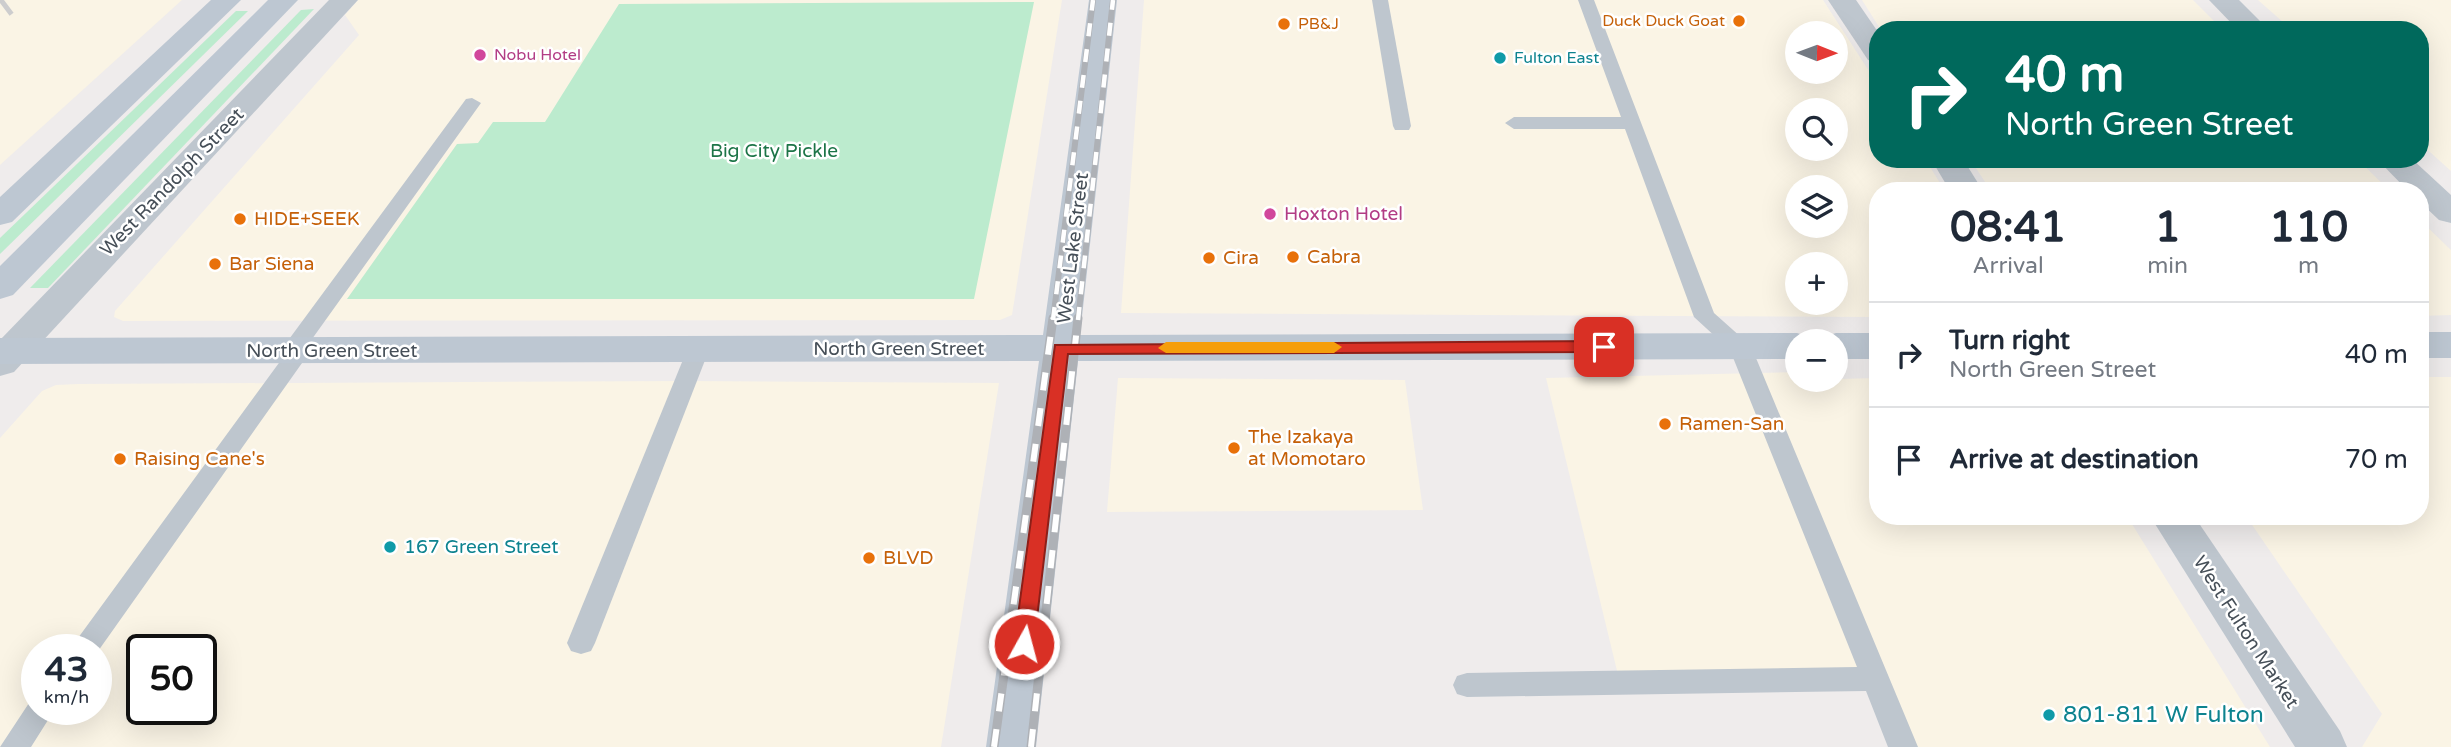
<!DOCTYPE html>
<meta charset="utf-8">
<style>
body{margin:0;font-family:"Varela Round",sans-serif;background:#f2f2f3;color:#1f2937;height:100vh;display:flex;flex-direction:column;font-size:26px;white-space:nowrap}
*{box-sizing:border-box;margin:0}
p{font-size:23px;color:#747a83}
.icon{flex:none;width:38px;height:38px;fill:none;stroke:currentColor;stroke-width:2;stroke-linecap:round;stroke-linejoin:round}
.map{position:relative;flex:1;overflow:hidden}
.drawer{position:absolute;left:1869px;top:182px;width:560px;height:343px;display:flex;flex-direction:column;background:#fff;border-radius:28px;box-shadow:0 7px 28px #0002}
.drawer>*{flex:none}
.banner{position:absolute;left:1869px;top:21px;width:560px;height:147px;border-radius:28px;box-shadow:0 7px 28px #0002;background:#00695c;color:#fff;overflow:hidden}
.needle{width:46px;rotate:91deg}
.buttons{position:absolute;left:1785px;top:21px;display:grid;gap:14px}
.buttons a{display:grid;place-items:center;width:63px;height:63px;border-radius:50%;background:#fff;box-shadow:0 7px 28px #0002;font-size:35px}
.speed{position:absolute;left:21px;top:634px;display:flex;gap:14px;font-size:35px;font-weight:700;text-align:center}
.speed>*{display:grid;place-content:center;width:91px;height:91px;border-radius:50%;background:#fff;box-shadow:0 7px 28px #0002;line-height:1}
.speed small{font-size:18px;font-weight:400}
.speed .limit{border:4px solid #111;border-radius:10px;background:#fff;color:#111}
.pin{position:absolute;display:grid;place-items:center;width:60px;height:60px;color:#fff;margin:-30px;border-radius:14px;box-shadow:0 4px 10px #0006}
.me{position:absolute;width:77px;margin:-38px;rotate:7deg;stroke-linejoin:round;filter:drop-shadow(0 0 5px #0008)}
.turn{display:flex;align-items:center;gap:24px;height:147px;padding:0 21px;font-size:32px}
.turn .icon{width:91px;height:91px;stroke-width:2.5}
.turn b{display:block;font-size:49px;line-height:60px}
.eta{display:flex;justify-content:space-evenly;align-items:center;height:119px;text-align:center}
.eta b{font-size:42px;font-weight:800;line-height:49px}
ul{padding:0;list-style:none}
li{display:flex;align-items:center;gap:21px;height:105px;padding:0 21px;border-top:2px solid #e0e1e3}
li div{flex:1}
li b{display:block;font-size:26px}
li em{font-style:normal}
.map>svg:first-child{display:block}
.commercial{fill:#faf4e5;fill-rule:evenodd}
.green{fill:#bcebce}
.lines{fill:none;stroke-linecap:round;stroke-linejoin:round}
.street-tunnel{stroke:#cdcdce;stroke-width:32;stroke-dasharray:32 16;stroke-linecap:butt}
.lane{fill:#bec6ce;fill-rule:evenodd}
.street{fill:#bec6ce;fill-rule:evenodd}
.secondary{fill:#bdc7d2;fill-rule:evenodd}
.rail-far1-casing{stroke:#aeb1b6;stroke-width:6}
.rail-casing{stroke:#aeb1b6;stroke-width:9}
.rail-far1{stroke:#fff;stroke-width:4.5;stroke-dasharray:13;stroke-linecap:butt}
.rail{stroke:#fff;stroke-width:6;stroke-dasharray:18;stroke-linecap:butt}
.route{fill:#d93025;stroke:#8d1f18;stroke-width:2}
.slow{fill:#f59e0b}
.food-dot{fill:#e8710a;stroke:#fff;stroke-width:2.5}
.hotel-dot{fill:#d1479c;stroke:#fff;stroke-width:2.5}
.culture-dot{fill:#0f9aa8;stroke:#fff;stroke-width:2.5}
.labels{text-anchor:middle;dominant-baseline:central;stroke-width:5;stroke-linejoin:round;paint-order:stroke}
.far-food-label{font-size:16px;fill:#c56008;stroke:#fff;text-anchor:end}
.far-hotel-label{font-size:16px;fill:#b23c85;stroke:#fff;text-anchor:start}
.far-culture-label{font-size:16px;fill:#0d838f;stroke:#fff;text-anchor:start}
.park-label{font-size:19px;fill:#1c7447;stroke:#fff}
.street-label{font-size:19px;fill:#464f58;stroke:#fff}
.hotel-label{font-size:19px;fill:#b23c85;stroke:#fff;text-anchor:start}
.food-label{font-size:19px;fill:#c56008;stroke:#fff;text-anchor:start}
.culture-label{font-size:19px;fill:#0d838f;stroke:#fff;text-anchor:start}
.near-culture-label{font-size:23px;fill:#0d838f;stroke:#fff;text-anchor:start}
</style>
<div class="map">
<svg width="2451" height="747" viewBox="0 0 2451 747">
<rect width="100%" height="100%" fill="#efecec"/>
<g class="commercial">
<path d="M0,0H182L0,165Z"/>
<path d="M358,0H1062L1012,315L1000,320L123,321L114,317L115,311L359,35L345,15Z"/>
<path d="M1144,0H1823L1878,85V159H1925L1945,191H1878V317L1121,313ZM1797,33H1836V72H1797ZM1797,110H1836V149H1797ZM1797,187H1836V226H1797ZM1797,264H1836V303H1797Z"/>
<path d="M1862,0H2193L2223,30H1881Z"/>
<path d="M2258,0H2451V171L2420,143V30H2292Z"/>
<path d="M1970,159H2357L2390,191H1991Z"/>
<path d="M2420,220L2451,250V315L2420,316Z"/>
<path d="M1797,372V380L1878,378V516H2127L2270,747H1903L1876,679L1620,683L1546,378Z"/>
<path d="M2420,377H2451V747H2362L2382,714L2246,516H2420Z"/>
<path d="M1118,378L1405,380L1423,510L1107,512Z"/>
<path d="M685,381L999,383L941,747H0V438L42,391L56,385L78,384ZM37,649H96V709H37ZM142,649H201V709H142Z"/>
</g>
<g class="green">
<path d="M1034,2L974,299H347L457,144L478,143L493,122H545L619,4Z"/>
<path d="M314,9L48,288H30L301,10Z"/>
<path d="M236,11H248L0,254V238Z"/>
</g>
<g class="lines">
<path class="street-tunnel" d="M0,3L4,0"/>
<g class="lane">
<path d="M1372,0H1388L1411,126L1409,130H1395L1393,126Z"/>
<path d="M1578,0H1594L1714,313L1751,346L1918,747H1888L1866,691L1467,697L1457,694L1453,685L1457,676L1467,673L1857,667L1730,350L1694,317L1625,129H1514L1505,123L1514,117H1621Z"/>
<path d="M472,98L481,103L307,346L310,351L307,356L96,654V649H70L284,356L281,351L284,346L466,99Z"/>
<path d="M698,342L706,345L709,350L595,643L591,651L581,654L571,651L567,643L687,350L690,345Z"/>
<path d="M37,698V709H55L31,747H0L31,700Z"/>
</g>
<g class="street">
<path d="M329,0H358L14,372L0,376V340Z"/>
<path d="M1828,0H1856L1878,32V63L1868,60Z"/>
<path d="M2209,0H2239L2269,30H2238Z"/>
<path d="M1931,159H1963L1983,191H1950Z"/>
<path d="M2377,159H2412L2451,195V223L2439,220L2420,202V191H2408Z"/>
<path d="M2150,516H2194L2340,731L2347,747H2295Z"/>
</g>
<g class="secondary">
<path d="M211,0H241L12,222L0,225V197Z"/>
<path d="M268,0H298L13,295L0,299V266Z"/>
<path d="M1089,0H1117L1080,335L1797,333L1810,337L1813,341H1797V359L1078,361L1036,747H986L1039,361L0,364V338L1043,335Z"/>
<rect x="2420" y="332" width="31" height="26"/>
<path d="M1836,333H1878V359H1836V341H1820L1823,337Z"/>
</g>
<defs>
<g id="rail-far1">
<path d="M1053,320L1093,0"/>
<path d="M1078,320L1113,0"/>
</g>
<g id="rail">
<path d="M994,747L1053,318"/>
<path d="M1031,747L1078,318"/>
</g>
</defs>
<use href="#rail-far1" class="rail-far1-casing"/>
<use href="#rail" class="rail-casing"/>
<use href="#rail-far1" class="rail-far1"/>
<use href="#rail" class="rail"/>
</g>
<path class="route" d="M1604,341L1612,347L1604,352L1068,354L1034,644L1031,650L1024,652L1017,650L1014,644L1055,345Z"/>
<path class="slow" d="M1166,342H1334L1342,347L1334,353H1166L1158,348Z"/>
<g class="food-dot">
<circle cx="1739" cy="21" r="7"/>
<circle cx="1284" cy="24" r="7"/>
<circle cx="240" cy="219" r="7"/>
<circle cx="1293" cy="257" r="7"/>
<circle cx="1209" cy="258" r="7"/>
<circle cx="215" cy="264" r="7"/>
<circle cx="1665" cy="424" r="7"/>
<circle cx="1234" cy="448" r="7"/>
<circle cx="120" cy="459" r="7"/>
<circle cx="869" cy="558" r="7"/>
</g>
<g class="hotel-dot">
<circle cx="480" cy="55" r="7"/>
<circle cx="1270" cy="214" r="7"/>
</g>
<g class="culture-dot">
<circle cx="1500" cy="58" r="7"/>
<circle cx="390" cy="547" r="7"/>
<circle cx="2049" cy="715" r="7"/>
</g>
<g class="labels">
<g class="far-food-label">
<text x="1725" y="21">Duck Duck Goat</text>
<text x="1298" y="24" text-anchor="start">PB&amp;J</text>
</g>
<g class="far-hotel-label">
<text x="494" y="55">Nobu Hotel</text>
</g>
<g class="far-culture-label">
<text x="1514" y="58">Fulton East</text>
</g>
<g class="park-label">
<text x="774" y="151">Big City Pickle</text>
</g>
<g class="street-label">
<text transform="translate(172 182) rotate(-46)">West Randolph Street</text>
<text transform="translate(1073 248) rotate(-83)">West Lake Street</text>
<text x="899" y="349">North Green Street</text>
<text x="332" y="351">North Green Street</text>
<text transform="translate(2246 632) rotate(57)">West Fulton Market</text>
</g>
<g class="hotel-label">
<text x="1284" y="214">Hoxton Hotel</text>
</g>
<g class="food-label">
<text x="254" y="219">HIDE+SEEK</text>
<text x="1307" y="257">Cabra</text>
<text x="1223" y="258">Cira</text>
<text x="229" y="264">Bar Siena</text>
<text x="1679" y="424">Ramen-San</text>
<text x="1248" y="437">The Izakaya<tspan x="1248" dy="22">at Momotaro</tspan></text>
<text x="134" y="459">Raising Cane's</text>
<text x="883" y="558">BLVD</text>
</g>
<g class="culture-label">
<text x="404" y="547">167 Green Street</text>
</g>
<g class="near-culture-label">
<text x="2063" y="715">801-811 W Fulton</text>
</g>
</g>
</svg>
<div class="buttons">
<a><svg class="needle" viewBox="-14 -14 28 28"><path d="M0-13l5 13h-10z" fill="#e53935"/><path d="M0 13l5-13h-10z" fill="#747a83"/></svg></a>
<a><svg class="icon" aria-label="search" viewBox="0 0 24 24"><circle cx="10" cy="10" r="6"/><path d="M15 15l6 6"/></svg></a>
<a><svg class="icon" aria-label="layers" viewBox="0 0 24 24"><path d="M12 4l9 5-9 5-9-5zM3 14l9 5 9-5"/></svg></a>
<a>+</a>
<a>−</a>
</div>
<div class="speed"><div>43<small>km/h</small></div><div class="limit">50</div></div>
<div class="pin" style="left:1604px;top:347px;background:#d93025"><svg class="icon" aria-label="arrive" viewBox="0 0 24 24"><path d="M6 21V4h12l-3 4 3 4H6"/></svg></div>
<svg class="me" style="left:1024px;top:644px" viewBox="-20 -20 40 40"><circle r="17" fill="#d93025" stroke="#fff" stroke-width="3"/><path d="M0-11L8 9 0 5-8 9z" fill="#fff"/></svg>
<div class="banner">
<div class="turn"><svg class="icon" aria-label="right" viewBox="0 0 24 24"><path d="M7 20v-9h11M14 6l5 5-5 5"/></svg><div><b>40 m</b>North Green Street</div></div>
</div>
<section class="drawer">
<div class="eta">
<div><b>08:41</b><p>Arrival</p></div>
<div><b>1</b><p>min</p></div>
<div><b>110</b><p>m</p></div>
</div>
<ul>
<li><svg class="icon" aria-label="right" viewBox="0 0 24 24"><path d="M7 20v-9h11M14 6l5 5-5 5"/></svg><div><b>Turn right</b><p>North Green Street</p></div><em>40 m</em></li>
<li><svg class="icon" aria-label="arrive" viewBox="0 0 24 24"><path d="M6 21V4h12l-3 4 3 4H6"/></svg><div><b>Arrive at destination</b></div><em>70 m</em></li>
</ul>
</section>
</div>
